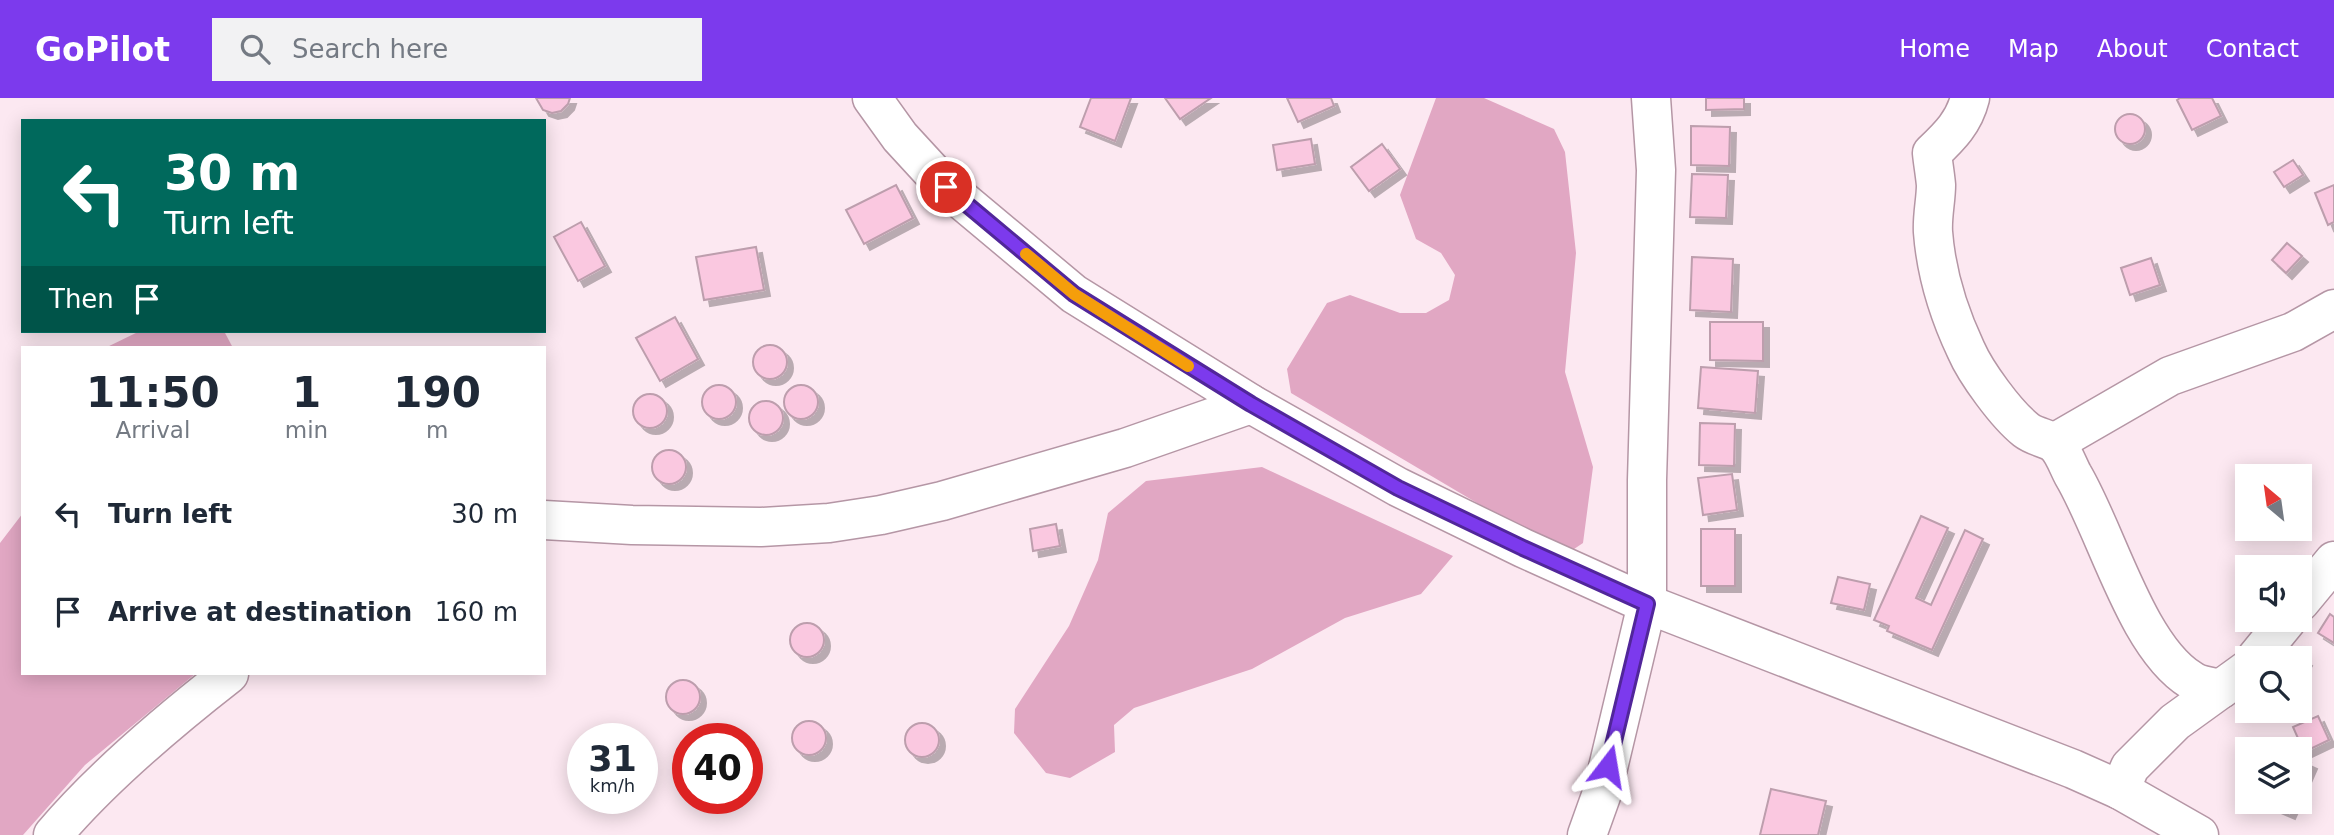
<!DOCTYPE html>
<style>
body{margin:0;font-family:"DejaVu Sans",sans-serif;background:#f2f2f3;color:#1f2937;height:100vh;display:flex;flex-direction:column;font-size:26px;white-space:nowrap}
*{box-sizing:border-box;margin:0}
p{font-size:23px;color:#747a83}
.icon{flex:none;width:38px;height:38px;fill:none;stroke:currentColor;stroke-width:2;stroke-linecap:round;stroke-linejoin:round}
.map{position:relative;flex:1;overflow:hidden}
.sheet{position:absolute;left:21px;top:248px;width:525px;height:329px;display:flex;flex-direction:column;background:#fff;border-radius:0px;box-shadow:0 4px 18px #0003}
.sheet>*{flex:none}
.guide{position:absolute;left:21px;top:21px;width:525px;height:214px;border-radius:0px;box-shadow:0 4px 18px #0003;background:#00695c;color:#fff;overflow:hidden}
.needle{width:46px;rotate:331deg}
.tools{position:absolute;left:2235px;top:366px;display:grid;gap:14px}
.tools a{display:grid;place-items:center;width:77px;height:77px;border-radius:0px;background:#fff;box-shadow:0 4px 18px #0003;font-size:35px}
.speed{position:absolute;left:567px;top:625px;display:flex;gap:14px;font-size:35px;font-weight:700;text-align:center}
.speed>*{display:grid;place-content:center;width:91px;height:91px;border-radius:50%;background:#fff;box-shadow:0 4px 18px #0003;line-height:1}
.speed small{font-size:18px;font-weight:400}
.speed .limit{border:10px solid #d22;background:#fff;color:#111}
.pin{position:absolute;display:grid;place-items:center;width:60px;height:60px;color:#fff;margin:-30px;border:4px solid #fff;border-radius:50%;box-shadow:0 2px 7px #0007}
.me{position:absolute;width:77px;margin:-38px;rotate:14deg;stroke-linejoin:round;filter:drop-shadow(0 0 5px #0008)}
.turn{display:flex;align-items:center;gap:24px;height:147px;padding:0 28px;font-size:32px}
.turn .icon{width:91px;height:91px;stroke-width:2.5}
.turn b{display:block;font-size:49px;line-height:60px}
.then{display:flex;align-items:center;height:66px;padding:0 28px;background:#0003;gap:14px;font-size:26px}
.eta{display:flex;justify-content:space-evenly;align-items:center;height:119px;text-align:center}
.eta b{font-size:42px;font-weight:600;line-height:49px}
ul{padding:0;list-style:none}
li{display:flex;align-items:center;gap:21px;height:98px;padding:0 28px}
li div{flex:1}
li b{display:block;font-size:26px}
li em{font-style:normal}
header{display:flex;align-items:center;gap:42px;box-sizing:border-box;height:98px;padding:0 35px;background:#7c3aed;color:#fff}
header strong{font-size:33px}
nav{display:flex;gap:38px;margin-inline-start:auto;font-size:24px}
.search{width:490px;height:63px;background:#f2f2f3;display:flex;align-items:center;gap:18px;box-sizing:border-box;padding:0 24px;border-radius:0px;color:#747a83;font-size:26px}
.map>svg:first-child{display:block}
.green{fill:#e1a7c3}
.building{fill:#fac8e0;stroke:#bd9ead;stroke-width:2;filter:url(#shadow)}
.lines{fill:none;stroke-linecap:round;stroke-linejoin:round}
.minor-casing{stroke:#b596a5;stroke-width:41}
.minor{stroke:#fff;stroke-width:38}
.route-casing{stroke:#51269a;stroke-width:18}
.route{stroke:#7c3aed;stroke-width:12}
.slow{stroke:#f59e0b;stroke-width:12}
</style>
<header>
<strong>GoPilot</strong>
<div class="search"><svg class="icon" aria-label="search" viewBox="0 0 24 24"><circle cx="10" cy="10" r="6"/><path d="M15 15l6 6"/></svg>Search here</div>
<nav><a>Home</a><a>Map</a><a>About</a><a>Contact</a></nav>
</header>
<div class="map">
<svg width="2334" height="737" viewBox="0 0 2334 737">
<defs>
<filter id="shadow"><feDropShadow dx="6" dy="6" stdDeviation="0" flood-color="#0004"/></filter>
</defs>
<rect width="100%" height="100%" fill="#fce8f1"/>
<g class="green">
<path d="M1436,0H1484L1554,31L1565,54L1576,155L1565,274L1593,369L1583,445L1565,457L1291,295L1287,271L1327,205L1350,197L1400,215H1426L1449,202L1455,177L1441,155L1416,141L1400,97Z"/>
<path d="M140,233H224L233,250H105Z"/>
<path d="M1262,369L1453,458L1421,496L1345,520L1252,571L1134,610L1114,627L1115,654L1070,680L1046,675L1014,635L1015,611L1069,528L1098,462L1108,415L1146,383Z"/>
<path d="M23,415V576H195L85,667L23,737H0V445Z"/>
</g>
<g class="building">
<path d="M536,0H570L568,6L561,13L552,15L543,12Z"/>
<path d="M1091,0H1131L1115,43L1080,29Z"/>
<path d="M1165,0H1211L1180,21Z"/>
<path d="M1287,0H1331L1334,8L1298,24Z"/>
<path d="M1706,0H1744V11L1706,12Z"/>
<path d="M2180,0H2212L2221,18L2192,32L2177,2Z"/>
<circle cx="2130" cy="31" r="15"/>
<path d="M1691,28L1730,29L1729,68L1691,67Z"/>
<path d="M1311,41L1315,66L1277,72L1273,47Z"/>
<path d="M1382,46L1400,71L1369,93L1351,69Z"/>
<path d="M2293,62L2303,77L2284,89L2274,74Z"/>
<path d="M1692,76L1728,77L1726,120L1690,119Z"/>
<path d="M896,87L913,120L864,146L846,112Z"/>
<path d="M2334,87V124L2328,127L2315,95Z"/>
<path d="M581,124L605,168L578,183L554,139Z"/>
<path d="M2287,145L2302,158L2286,175L2272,162Z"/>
<path d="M756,149L764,192L704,202L696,159Z"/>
<path d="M1692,159L1733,161L1731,214L1690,212Z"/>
<path d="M2151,160L2160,187L2130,197L2121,170Z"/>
<path d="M675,219L698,261L660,283L636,240Z"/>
<path d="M1710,224H1763V263L1710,262Z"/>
<circle cx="770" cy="264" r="17"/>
<path d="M1701,269L1758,273L1755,315L1698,310Z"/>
<circle cx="719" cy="304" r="17"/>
<circle cx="801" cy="304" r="17"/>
<circle cx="650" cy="313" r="17"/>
<circle cx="766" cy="320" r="17"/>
<path d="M1700,325L1735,326L1734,368L1699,367Z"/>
<circle cx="669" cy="369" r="17"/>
<path d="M1732,376L1737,412L1703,417L1698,380Z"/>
<path d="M1921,418L1948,430L1916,500L1931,507L1965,432L1983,441L1932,552L1887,533L1889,528L1874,522Z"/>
<path d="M1056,426L1060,448L1033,453L1030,431Z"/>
<rect x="1701" y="431" width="34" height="57"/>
<path d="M1838,479L1870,486L1864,512L1831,505Z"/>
<path d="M2330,516L2334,519V545L2318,535Z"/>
<circle cx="807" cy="542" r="17"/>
<path d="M2294,552L2306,562L2300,571V560H2287Z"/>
<circle cx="683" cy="599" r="17"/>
<path d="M2318,618L2329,642L2304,654L2293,629Z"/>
<circle cx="809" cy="640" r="17"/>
<circle cx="922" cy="642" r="17"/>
<path d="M2300,660L2311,665L2300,690Z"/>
<path d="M1771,691L1826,703L1818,737H1760Z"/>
<path d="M2264,704H2294L2289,715Z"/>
</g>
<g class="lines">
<defs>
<g id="minor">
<path d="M872,0L900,39L946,89L1074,196L1251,306L1398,389L1523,450L1647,506L2073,671L2120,692L2199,737"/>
<path d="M1970,0C1964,24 1950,38 1932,55C1933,65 1935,76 1936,87C1936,102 1932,118 1933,134C1936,174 1949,216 1966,252C1976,275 2006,316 2026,332C2035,339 2047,340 2054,345C2063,352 2068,368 2073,377C2107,434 2136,548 2191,582C2199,588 2212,589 2221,591"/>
<path d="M2054,345L2170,278L2293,234L2334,211"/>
<path d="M544,422L632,427L761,429L829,425L881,417L942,403L1125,350L1251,306"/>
<path d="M2300,504L2334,463"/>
<path d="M2256,560L2287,522"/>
<path d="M2120,692L2130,669L2175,624L2247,572"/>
<path d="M53,737C101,680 170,622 229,576"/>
<path d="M1587,737L1602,695L1647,506V382L1656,72L1651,0"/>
</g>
</defs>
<use href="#minor" class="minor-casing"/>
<use href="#minor" class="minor"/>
</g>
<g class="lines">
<defs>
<path id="route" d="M946,89L1074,196L1251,306L1398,390L1523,450L1647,506L1608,668"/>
</defs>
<use href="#route" class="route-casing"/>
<use href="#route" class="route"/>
<path class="slow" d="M1026,156L1074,196L1188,268"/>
</g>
</svg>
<div class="tools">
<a><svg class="needle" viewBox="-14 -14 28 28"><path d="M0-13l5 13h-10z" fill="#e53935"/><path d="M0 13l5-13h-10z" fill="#747a83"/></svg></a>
<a><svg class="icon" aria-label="sound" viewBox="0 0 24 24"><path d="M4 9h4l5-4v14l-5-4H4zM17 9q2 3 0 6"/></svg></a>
<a><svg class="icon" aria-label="search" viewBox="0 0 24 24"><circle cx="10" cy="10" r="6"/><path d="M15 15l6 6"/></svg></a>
<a><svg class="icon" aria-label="layers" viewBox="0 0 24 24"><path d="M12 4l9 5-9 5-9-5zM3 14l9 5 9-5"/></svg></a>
</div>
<div class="speed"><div>31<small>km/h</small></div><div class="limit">40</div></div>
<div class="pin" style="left:946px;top:89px;background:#d93025"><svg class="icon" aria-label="arrive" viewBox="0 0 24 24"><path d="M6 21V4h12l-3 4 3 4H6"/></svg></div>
<svg class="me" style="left:1608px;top:668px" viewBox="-20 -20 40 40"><path d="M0-17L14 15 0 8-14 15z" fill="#7c3aed" stroke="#fff" stroke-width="4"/></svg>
<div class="guide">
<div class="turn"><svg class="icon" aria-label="left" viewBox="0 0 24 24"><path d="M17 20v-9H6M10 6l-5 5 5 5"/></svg><div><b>30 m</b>Turn left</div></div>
<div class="then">Then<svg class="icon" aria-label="arrive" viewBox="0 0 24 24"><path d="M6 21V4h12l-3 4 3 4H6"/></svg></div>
</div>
<section class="sheet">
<div class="eta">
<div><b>11:50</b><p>Arrival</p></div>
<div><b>1</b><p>min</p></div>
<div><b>190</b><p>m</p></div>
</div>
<ul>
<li><svg class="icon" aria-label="left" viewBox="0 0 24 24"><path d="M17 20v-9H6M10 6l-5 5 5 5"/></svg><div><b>Turn left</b></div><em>30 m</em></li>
<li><svg class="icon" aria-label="arrive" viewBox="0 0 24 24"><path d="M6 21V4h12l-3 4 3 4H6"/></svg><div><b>Arrive at destination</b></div><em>160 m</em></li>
</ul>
</section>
</div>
